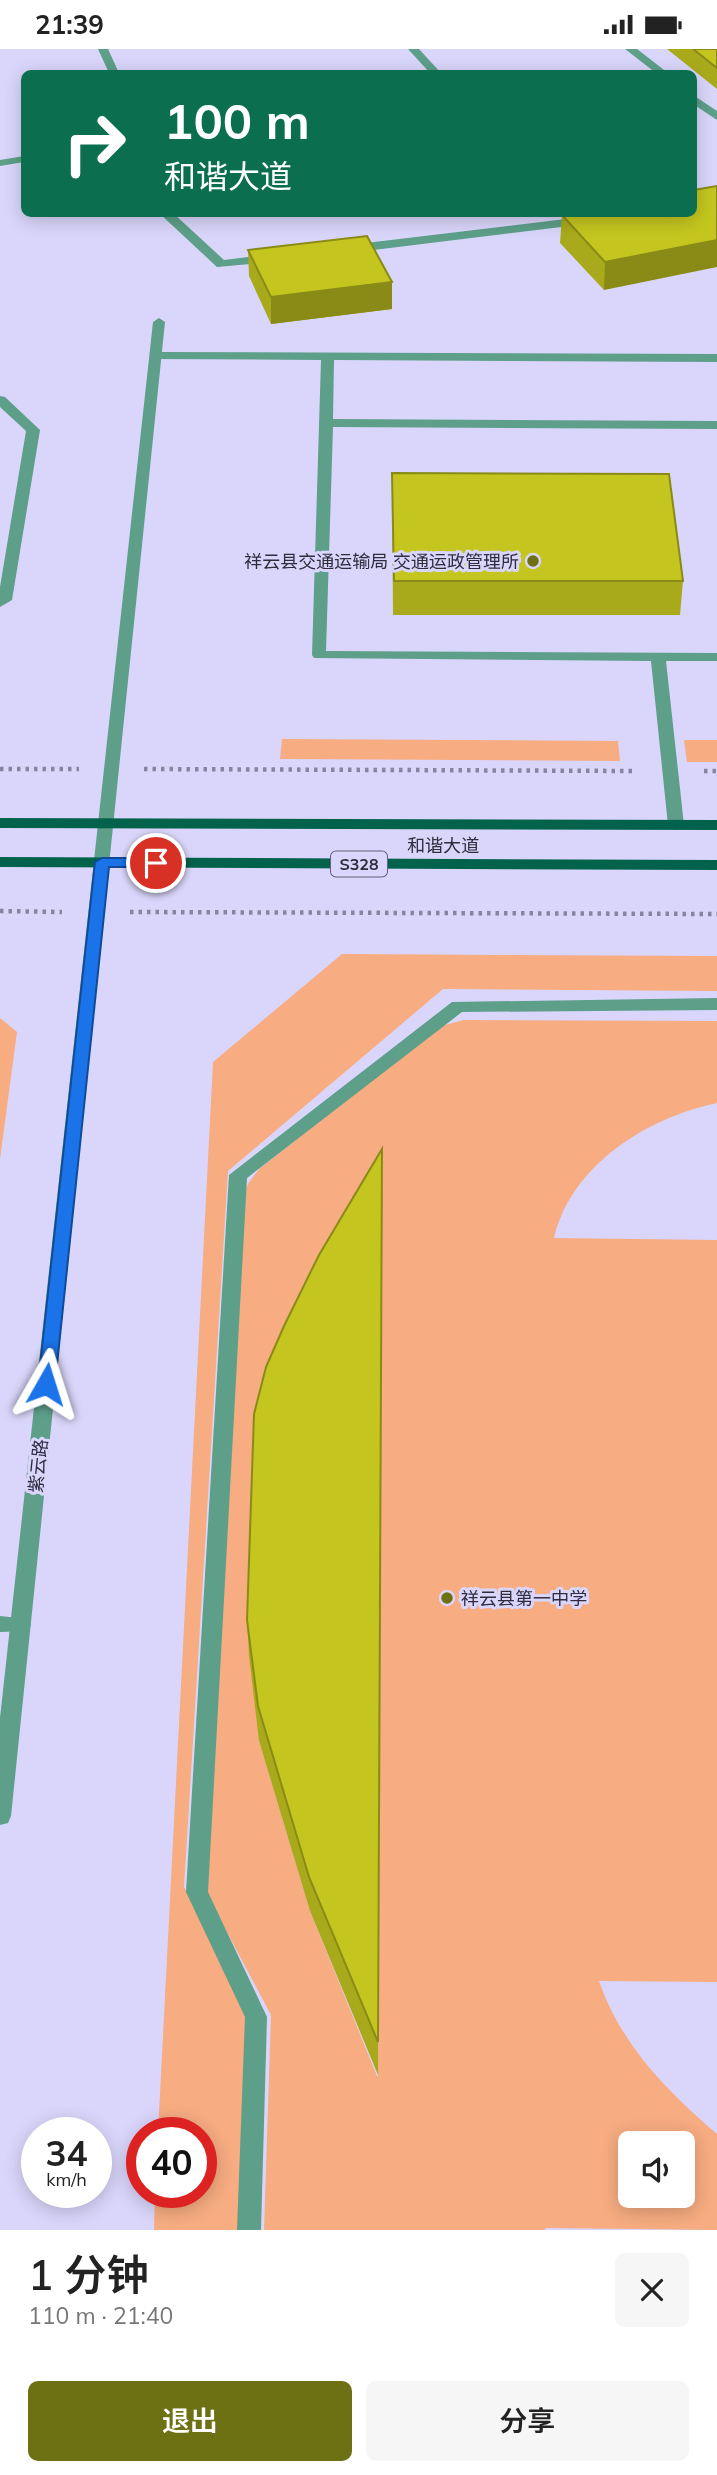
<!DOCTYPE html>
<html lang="zh">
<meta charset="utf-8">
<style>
body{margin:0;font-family:Mulish,"Noto Sans SC",sans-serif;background:#f6f6f6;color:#222;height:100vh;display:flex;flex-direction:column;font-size:26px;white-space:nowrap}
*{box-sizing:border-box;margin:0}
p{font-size:23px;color:#767676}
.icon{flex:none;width:38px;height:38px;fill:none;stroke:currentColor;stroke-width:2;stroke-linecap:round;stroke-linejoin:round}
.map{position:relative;height:2181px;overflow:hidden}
.drawer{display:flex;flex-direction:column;background:#fff;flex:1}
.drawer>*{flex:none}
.top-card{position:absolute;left:21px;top:21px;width:676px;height:147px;border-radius:10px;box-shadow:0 4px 18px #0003;background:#0b6e4f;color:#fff;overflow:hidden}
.fabs{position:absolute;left:618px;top:2082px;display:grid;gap:14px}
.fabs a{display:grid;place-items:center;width:77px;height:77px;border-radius:10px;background:#fff;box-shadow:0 4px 18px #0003;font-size:35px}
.speed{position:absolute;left:21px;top:2068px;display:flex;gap:14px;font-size:35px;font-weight:700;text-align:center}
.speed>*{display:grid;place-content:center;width:91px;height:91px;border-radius:50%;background:#fff;box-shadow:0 4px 18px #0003;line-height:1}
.speed small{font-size:18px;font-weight:400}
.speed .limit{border:10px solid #d22;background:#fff;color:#111}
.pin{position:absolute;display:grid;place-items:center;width:60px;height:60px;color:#fff;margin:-30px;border:4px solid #fff;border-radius:50%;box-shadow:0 2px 7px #0007}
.me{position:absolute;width:77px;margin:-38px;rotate:6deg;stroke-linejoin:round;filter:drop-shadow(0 0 5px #0008)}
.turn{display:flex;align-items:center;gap:24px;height:147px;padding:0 28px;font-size:32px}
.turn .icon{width:91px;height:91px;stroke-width:2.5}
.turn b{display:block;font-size:49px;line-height:60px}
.round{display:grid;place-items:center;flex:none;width:74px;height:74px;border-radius:10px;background:#f6f6f6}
.head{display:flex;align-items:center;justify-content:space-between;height:119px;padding:0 28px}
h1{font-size:42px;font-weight:600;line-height:52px}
.button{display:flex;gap:14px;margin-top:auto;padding:14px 28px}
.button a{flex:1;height:80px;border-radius:10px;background:#6e7014;color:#fff;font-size:28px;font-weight:600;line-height:80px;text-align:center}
.button a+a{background:#f6f6f6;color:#222}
.status{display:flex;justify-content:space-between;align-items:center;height:49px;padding:0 35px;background:#fff;direction:ltr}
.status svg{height:19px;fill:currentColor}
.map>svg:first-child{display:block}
.green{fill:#f7ac81;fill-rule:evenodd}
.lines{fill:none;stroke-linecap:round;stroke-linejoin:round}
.path{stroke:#8884a0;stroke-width:4.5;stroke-dasharray:3.5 5;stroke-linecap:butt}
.service{fill:#5d9f89;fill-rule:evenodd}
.minor{fill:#5d9f89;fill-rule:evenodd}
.tertiary{fill:#5d9f89;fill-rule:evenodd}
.primary{fill:#03624c;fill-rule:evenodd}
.wall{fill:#a9aa1b}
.shaded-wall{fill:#898b16}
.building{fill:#c4c61f;stroke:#898b16;stroke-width:2}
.route{fill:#1a73e8;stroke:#114b97;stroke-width:2}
.poi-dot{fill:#6e7014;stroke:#dad6fb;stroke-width:2.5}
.labels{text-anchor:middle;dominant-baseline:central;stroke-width:6;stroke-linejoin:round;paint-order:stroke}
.shield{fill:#dad6fb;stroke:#625f77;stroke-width:2}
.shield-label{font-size:16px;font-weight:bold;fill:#2f2c3e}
.poi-label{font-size:18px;fill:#2f2c3e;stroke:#dad6fb;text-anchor:end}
.street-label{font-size:18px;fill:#2f2c3e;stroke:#dad6fb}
</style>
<div class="status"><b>21:39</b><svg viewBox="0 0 49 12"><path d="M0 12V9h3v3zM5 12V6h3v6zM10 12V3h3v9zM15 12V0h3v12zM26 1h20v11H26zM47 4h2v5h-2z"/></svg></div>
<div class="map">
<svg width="717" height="2181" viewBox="0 0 717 2181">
<rect width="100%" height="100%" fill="#dad6fb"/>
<g class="green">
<path d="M282,690L618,692L620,712L280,710Z"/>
<path d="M684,691H717V713H687Z"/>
<path d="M342,905L717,907V942L443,940L228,1122L184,1838L247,1939L238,2181H154L155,2144H201V2084H158L213,1013Z"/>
<path d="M0,969L17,983L0,1110Z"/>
<path d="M464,971L717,972V1054C647,1069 572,1115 554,1189L717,1191V1933L599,1932C621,1996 667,2042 717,2085V2181L546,2179L544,2181H264L271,1966L205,1842L241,1153L248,1135L259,1120L441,977ZM382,1137L378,2027H377L310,1862L259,1692ZM630,2095H682V2147H630Z"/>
</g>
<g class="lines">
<g class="path">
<path d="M0,720H79"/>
<path d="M144,720L636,722"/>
<path d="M704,722H717"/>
<path d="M0,862L62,863"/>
<path d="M130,863L717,865"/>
</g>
<g class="service">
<path d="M98,0H108L119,24H109Z"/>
<path d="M408,0H419L441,24H430Z"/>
<path d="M24,107V113L0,117V111Z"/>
<path d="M159,164H173L224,211L273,205L279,209L273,213L217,218Z"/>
<path d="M582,168L588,172L586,175L349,204L343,200L349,196Z"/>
<path d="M156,303L717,305V313L334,311L333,370L717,372V380L333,378L326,602L717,604V612H666L684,776L682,779L676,781L668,776L651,612L314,609L312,606L321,311L151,310V304Z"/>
<path d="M0,347L5,348L40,381L12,551L0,558V538L26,382L0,358Z"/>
<path d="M717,949V961L462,963L247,1129L208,1843L267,1968L261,2181H237L245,1968L186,1843L229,1126L452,953Z"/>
<path d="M0,1567L28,1570L31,1576L28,1582L0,1583Z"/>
</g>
<g class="minor">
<path d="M625,0H637L668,24H656Z"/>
<path d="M693,46L717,62V71L693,55Z"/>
</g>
<path class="tertiary" d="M159,269L165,273L11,1767L8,1774L0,1776V1669L153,273Z"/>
<g class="primary">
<path d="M0,769L717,771V781L0,779Z"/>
<path d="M0,808L717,811V821L0,818Z"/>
</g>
</g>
<g class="wall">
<path d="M667,0H717V40Z"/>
<path d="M717,137L604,241L560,194L562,166Z"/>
<path d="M248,201L392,233V260L271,275L249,227Z"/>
<path d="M392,424L683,532L680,566H393Z"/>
<path d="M382,1100L378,2026L310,1862L259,1692L249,1606L247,1571Z"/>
</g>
<g class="shaded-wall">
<path d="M717,191V218L604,241L605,213Z"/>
<path d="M392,233V260L271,275V248Z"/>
</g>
<g class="building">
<path d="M693,0H717V19Z"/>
<path d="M717,137V191L605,213L562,166L570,164H693V141Z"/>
<path d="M367,187L392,233L271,248L248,201Z"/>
<path d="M392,424L669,425L683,532H394Z"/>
<path d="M382,1100L378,1993L309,1828L258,1657L247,1571L254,1365L266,1318L284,1277L319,1206Z"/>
</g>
<path class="route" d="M102,809H156L163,814L156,818H109L55,1335L52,1340H40L38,1335L95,813Z"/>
<g class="poi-dot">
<circle cx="533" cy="512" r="7"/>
<circle cx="447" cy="1549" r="7"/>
</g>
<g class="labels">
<rect class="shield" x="331" y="802.5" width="56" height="25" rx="5"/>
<g class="shield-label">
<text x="359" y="815">S328</text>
</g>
<g class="poi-label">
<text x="519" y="512">祥云县交通运输局 交通运政管理所</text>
<text x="461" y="1549" text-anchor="start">祥云县第一中学</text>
</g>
<g class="street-label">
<text x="443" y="796">和谐大道</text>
<text transform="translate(38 1417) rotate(-84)">紫云路</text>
</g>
</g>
</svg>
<div class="fabs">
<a><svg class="icon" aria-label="sound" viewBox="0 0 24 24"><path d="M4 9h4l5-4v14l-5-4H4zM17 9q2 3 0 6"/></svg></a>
</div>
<div class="speed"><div>34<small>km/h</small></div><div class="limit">40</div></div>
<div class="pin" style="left:156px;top:814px;background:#d93025"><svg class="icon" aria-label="arrive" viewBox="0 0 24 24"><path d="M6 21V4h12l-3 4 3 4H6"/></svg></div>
<svg class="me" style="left:46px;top:1335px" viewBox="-20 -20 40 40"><path d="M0-17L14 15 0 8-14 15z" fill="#1a73e8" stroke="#fff" stroke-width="4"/></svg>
<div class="top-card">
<div class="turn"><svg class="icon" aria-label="right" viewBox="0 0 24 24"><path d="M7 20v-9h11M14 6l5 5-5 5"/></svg><div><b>100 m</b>和谐大道</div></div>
</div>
</div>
<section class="drawer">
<div class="head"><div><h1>1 分钟</h1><p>110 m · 21:40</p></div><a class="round"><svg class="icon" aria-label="close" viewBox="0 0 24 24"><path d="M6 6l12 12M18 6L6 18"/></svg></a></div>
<div class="button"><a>退出</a><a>分享</a></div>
</section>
